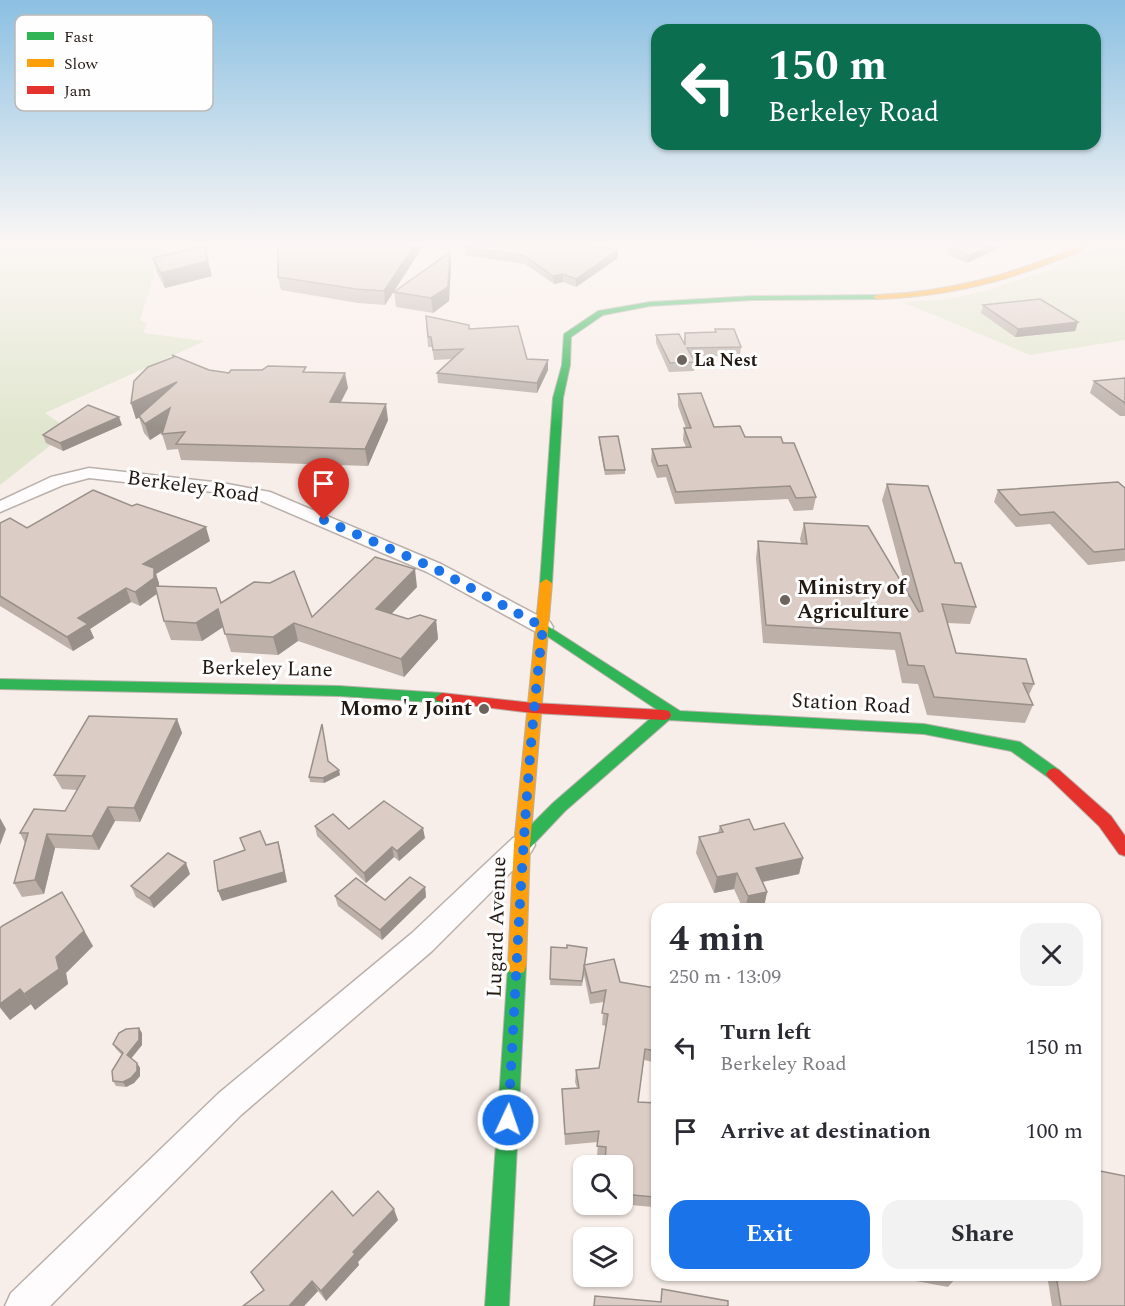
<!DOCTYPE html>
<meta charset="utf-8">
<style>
body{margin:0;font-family:Spectral,serif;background:#f2f2f3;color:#2b2b33;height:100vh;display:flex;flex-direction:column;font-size:22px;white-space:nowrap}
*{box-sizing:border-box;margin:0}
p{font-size:20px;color:#7c7c81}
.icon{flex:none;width:33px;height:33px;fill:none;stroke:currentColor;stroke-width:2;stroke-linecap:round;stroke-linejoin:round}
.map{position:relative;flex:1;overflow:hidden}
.sheet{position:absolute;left:651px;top:903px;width:450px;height:378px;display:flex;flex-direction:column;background:#fff;border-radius:18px;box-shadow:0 2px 4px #0004}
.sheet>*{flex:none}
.hud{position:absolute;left:651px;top:24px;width:450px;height:126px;border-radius:18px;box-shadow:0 2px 4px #0004;background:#0b6e4f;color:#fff;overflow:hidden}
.tools{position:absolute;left:573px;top:1155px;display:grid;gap:12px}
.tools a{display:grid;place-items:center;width:60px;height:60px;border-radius:12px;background:#fff;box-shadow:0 2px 4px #0004;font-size:30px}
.pin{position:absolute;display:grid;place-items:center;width:51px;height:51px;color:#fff;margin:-62px -26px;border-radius:50% 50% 50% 0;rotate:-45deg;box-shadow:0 0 6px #0007}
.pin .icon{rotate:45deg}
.me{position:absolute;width:66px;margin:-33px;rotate:3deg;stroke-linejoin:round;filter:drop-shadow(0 0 4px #0008)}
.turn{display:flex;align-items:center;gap:21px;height:126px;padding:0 18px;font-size:27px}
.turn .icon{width:78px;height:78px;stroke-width:2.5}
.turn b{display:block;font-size:42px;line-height:51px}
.round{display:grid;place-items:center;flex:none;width:63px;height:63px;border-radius:18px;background:#f2f2f3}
.summary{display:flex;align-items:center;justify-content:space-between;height:102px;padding:0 18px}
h1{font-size:36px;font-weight:700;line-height:45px}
.button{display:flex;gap:12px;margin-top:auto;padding:12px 18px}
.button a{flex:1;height:69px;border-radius:18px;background:#1a73e8;color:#fff;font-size:24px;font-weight:700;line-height:69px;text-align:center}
.button a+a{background:#f2f2f3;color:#2b2b33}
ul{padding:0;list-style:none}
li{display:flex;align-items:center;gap:18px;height:84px;padding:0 18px}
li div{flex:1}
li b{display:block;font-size:22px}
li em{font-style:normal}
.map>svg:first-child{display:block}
.green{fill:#e0e6ce}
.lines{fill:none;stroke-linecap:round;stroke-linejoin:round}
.street-casing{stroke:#bab0ab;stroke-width:3}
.fast-casing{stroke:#bab0ab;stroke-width:2}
.slow-casing{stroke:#bab0ab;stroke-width:2}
.jam-casing{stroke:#bab0ab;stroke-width:2}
.street{fill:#fefcfc;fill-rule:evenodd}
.fast{fill:#30b455;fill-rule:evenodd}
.slow{fill:#ff9f0a;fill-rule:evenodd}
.jam{fill:#e5322d;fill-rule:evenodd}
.wall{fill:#bcb0a9}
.shaded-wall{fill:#99908a}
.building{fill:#dbcdc5;stroke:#99908a;stroke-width:1.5}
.route{stroke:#1a73e8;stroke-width:10;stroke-dasharray:0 18}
.poi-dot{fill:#6e645e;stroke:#fefefe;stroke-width:2}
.labels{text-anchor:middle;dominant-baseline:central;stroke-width:6;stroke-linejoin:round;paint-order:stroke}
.far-poi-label{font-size:18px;font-weight:bold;fill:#231913;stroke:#fefefe;text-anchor:start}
.street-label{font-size:21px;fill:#231913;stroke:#fefefe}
.poi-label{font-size:21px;font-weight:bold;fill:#231913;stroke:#fefefe;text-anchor:start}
.key{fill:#fefefe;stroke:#bcb9b8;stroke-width:1.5}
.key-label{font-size:16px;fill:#231913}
</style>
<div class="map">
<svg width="1125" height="1306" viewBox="0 0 1125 1306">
<rect width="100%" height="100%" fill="#f8eee9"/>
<g class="green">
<path d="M0,246H208L157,264L140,320L147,324L143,333L205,341L45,413L70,430L0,485Z"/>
<path d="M1125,246V340L1030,355L903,302L941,300L986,291L1055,268L1098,249Z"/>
</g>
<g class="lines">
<defs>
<g id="street">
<path d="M89,468L222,483L270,492L441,564L550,622L553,627L550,632L543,633L536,632L427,572L259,500L222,493L89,478L63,485L0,512V501L51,477Z"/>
<path d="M522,835L531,838L535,845L531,852L432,951L241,1115L50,1306H5L11,1293L219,1093L412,933L513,838Z"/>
</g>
<g id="fast">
<path d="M877,295L881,297L880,299L753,300L650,306L603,315L571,337L570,365L563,398L552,583L546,587L542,586L540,583L553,398L562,365L564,334L598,311L650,302L753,296Z"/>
<path d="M543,623L680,711L924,724L1020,742L1059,770L1062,774L1059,778L1054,780L1049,778L1011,751L924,734L669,720L565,811L528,850L522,852L516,850L514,845L516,840L553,803L659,711L538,630L536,627Z"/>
<path d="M0,679L339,686L442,693L449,698L442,703L339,696L0,689Z"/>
<path d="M517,958L524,960L526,966L509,1306H485L508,966L510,960Z"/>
</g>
<g id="slow">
<path d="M1080,246H1088C1078,254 1063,258 1050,263C994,285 937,297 877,299L873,297L877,295C949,292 1014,274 1080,246Z"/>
<path d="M546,579L552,583L530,845L526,966L524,972L517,974L510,972L508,966L514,845L540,583Z"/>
</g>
<g id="jam">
<path d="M442,693L533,703L664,710L669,711L671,715L669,719L664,720L533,713L437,701L435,698Z"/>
<path d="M1054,768L1059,770L1111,816L1125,836V856L1119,854L1099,826L1049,778L1046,774L1049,770Z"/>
</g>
</defs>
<use href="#street" class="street-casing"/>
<use href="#fast" class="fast-casing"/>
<use href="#slow" class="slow-casing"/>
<use href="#jam" class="jam-casing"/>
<use href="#street" class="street"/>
<use href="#fast" class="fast"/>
<use href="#slow" class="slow"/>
<use href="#jam" class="jam"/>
</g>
<g class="wall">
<path d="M423,246L385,305L358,303L281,290L278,277Z"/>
<path d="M951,246H1002L967,263L947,254L949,247Z"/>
<path d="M465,247L618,258L576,287L563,282L554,284L525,264L465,255Z"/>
<path d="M450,252L451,266L449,301L433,313L396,307L394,292Z"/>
<path d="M153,258L212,276L165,288L157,273Z"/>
<path d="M983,305L1078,322L1075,331L1015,337L981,313Z"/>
<path d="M426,316L469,329L548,370L537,393L438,383L437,373L452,359L434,360L432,347H428Z"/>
<path d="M715,329L741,347L740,356H691L695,362L694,371L669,372L656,343V335L684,343L685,333L714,332Z"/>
<path d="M172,355L209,370L229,373L307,372L348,388L341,402L388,420L368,466L181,460L178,449L167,450L162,434L163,432L150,440L144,433L139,417L136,419L131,403L173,357Z"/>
<path d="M1125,378V416H1120L1090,393L1094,381Z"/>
<path d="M678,394L714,427L745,437L783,443L816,497L813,510L794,511L788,499L675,504L666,477L657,478L651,461L652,449L686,447L683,440L684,428H686L678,406Z"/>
<path d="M122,425L63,451L46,443L43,435Z"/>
<path d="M599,437L625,470V474L605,475L599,442Z"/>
<path d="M887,484L955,563L976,607L970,624L947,623L956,653L1034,684L1029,695L1033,705L1025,723L927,715L918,684L902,683L895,650L763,643L756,558L758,541L801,543L800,539L804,523L907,593L882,500Z"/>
<path d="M1125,488V561L1088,565L1050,524L1016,527L994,502L998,490Z"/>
<path d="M0,523L27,528L210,541L156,574L159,583V586L221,603L312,617L417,587L391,614L408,619L436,620L438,639L404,677L298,641L278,655L231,652L223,627L202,641L171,640L164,621L157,594L140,606L131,602L90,629L94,638L73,651L0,606Z"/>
<path d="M177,719L182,733L140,822L115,821L99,850L55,848L44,894L22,897L14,883L25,843L20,833L65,811L77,790L62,789L54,775Z"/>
<path d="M329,761L340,775L324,783L310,782L309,777Z"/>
<path d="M315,826L349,829L425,838L399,861L394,857L366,883L317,836Z"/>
<path d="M720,826L754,830L803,858L799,874L763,882L767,892L764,907L756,909H743L734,889L714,893L696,853L699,837L718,833Z"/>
<path d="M190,874L154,908L136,897L131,886Z"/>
<path d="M425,887L426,897L382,940L338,906L335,896L385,900Z"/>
<path d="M0,928L93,946L66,973L68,984L35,1010L31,1004L10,1020L0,1008Z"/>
<path d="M551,947L587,953L585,964L620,982L653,1006L657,1007V1063L644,1060L638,1102L657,1103V1178L654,1177V1197L653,1207L619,1204H622V1166H605V1158L597,1157L598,1142L565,1145L562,1089L577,1088L575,1082L576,1070L599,1068L606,1026L602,1025L604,1002L590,1004L584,975L582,986L550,985Z"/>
<path d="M142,1033V1045L131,1058L137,1063L140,1068V1076L134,1083L126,1087L116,1086L113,1081L122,1055L116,1049L113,1044Z"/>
<path d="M353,1216L398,1220L358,1262L359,1265L326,1301L318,1291L304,1306H243L264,1291L251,1272Z"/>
<path d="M915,1275H954L955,1279L948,1287L916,1281Z"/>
<path d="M1047,1275H1095L1125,1306H1052Z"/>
</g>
<g class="shaded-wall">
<path d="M414,246H423L385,305L384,291Z"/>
<path d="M991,246H1002L967,263L969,256Z"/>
<path d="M618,250V258L576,287V279Z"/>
<path d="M450,252L451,266L449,301L433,313L431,298Z"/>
<path d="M208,261L212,276L165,288L161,273Z"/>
<path d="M563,274V282L554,284L553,276Z"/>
<path d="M1078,322L1075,331L1015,337L1018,329Z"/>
<path d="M548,360V370L537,393V383Z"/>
<path d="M345,373L348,388L332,418L330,402Z"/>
<path d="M177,382L182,398L136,419L131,403Z"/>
<path d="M386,404L388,420L368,466L365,449Z"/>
<path d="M170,408L175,424L150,440L145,424Z"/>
<path d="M119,417L122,425L63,451L60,443Z"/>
<path d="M206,527L210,541L156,574L159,583V592L140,606L135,592L143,564Z"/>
<path d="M415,569L417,587L379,627L376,609Z"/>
<path d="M126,588L131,602L90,629L94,638L73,651L67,637L78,618Z"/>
<path d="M218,609L223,627L202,641L196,623Z"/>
<path d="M436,620L438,639L404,677L401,659Z"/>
<path d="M294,623L298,641L278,655L273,637Z"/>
<path d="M177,719L182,733L140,822L134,808Z"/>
<path d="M339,770L340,775L324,783L323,778Z"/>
<path d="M108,807L115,821L99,850L92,836Z"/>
<path d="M0,818L6,829L0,845Z"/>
<path d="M423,828L425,838L399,861L397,851Z"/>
<path d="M47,834L55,848L44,894L35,880Z"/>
<path d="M278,842L281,852L287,882L222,901L218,891Z"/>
<path d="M392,847L394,857L366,883L364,873Z"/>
<path d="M803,858L799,874L752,884L756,868Z"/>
<path d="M186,863L190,874L154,908L149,898Z"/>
<path d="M737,873L734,889L714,893L717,877Z"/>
<path d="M425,887L426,897L382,940L380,930Z"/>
<path d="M62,892L93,946L66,973L68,984L35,1010L24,994L56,957Z"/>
<path d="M767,892L764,907L756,909H745L748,896Z"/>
<path d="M20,989L31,1004L10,1020L0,1007V1004Z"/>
<path d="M139,1028L142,1033V1045L130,1060L127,1055Z"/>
<path d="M137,1063L140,1068V1076L134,1083L126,1087L123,1082Z"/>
<path d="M394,1209L398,1220L358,1262L359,1265L326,1301L321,1291L353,1252Z"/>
<path d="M312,1281L318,1291L304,1306H289Z"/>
</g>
<g class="building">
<path d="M205,246L208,261L161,273L153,258Z"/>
<path d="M278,246H414L384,291L356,289L278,277Z"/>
<path d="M467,246H594L618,250L576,279L563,274L553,276L525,256L465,247Z"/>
<path d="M951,246H991L969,256L949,247Z"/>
<path d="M450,252L448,287L431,298L394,292Z"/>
<path d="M1040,299L1078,322L1018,329L983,305Z"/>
<path d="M426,316L469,325V329L518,326L527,359L548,360L537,383L437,373L463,349L433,350L431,337H428Z"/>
<path d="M715,329H734L741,347L687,348L695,362L670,363L656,335L679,334L685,345V333L716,332Z"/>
<path d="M172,355L209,370L229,373L231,370H262L268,366L306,367L303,372L345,373L330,402L386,404L365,449L176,444L185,432L162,434L170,408L145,424L139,416L177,382L131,403L134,381L148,367L174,357Z"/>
<path d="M1125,378V403L1094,381Z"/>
<path d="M701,393L714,427L740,426L745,437H781L783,443H794L816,497L796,498L790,486L676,492L667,465L658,466L652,449L691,447L684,428H691L678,394Z"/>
<path d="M88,405L119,417L60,443L43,435Z"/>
<path d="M618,436L625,470H605L599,437Z"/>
<path d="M1118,482L1125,488V549L1094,552L1054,512L1020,515L998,490Z"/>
<path d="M887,484L928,486L955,563H961L976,607L942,604L956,653L1026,659L1034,684L1023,683L1033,705L934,697L924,666L908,665L900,633L766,625L758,541L807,544L804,523L868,526L919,612L923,611Z"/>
<path d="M93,490L132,506L137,504L206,527L143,564L154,568V578L135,592L126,588L78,618L88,624L67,637L0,596V523L10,518L27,528Z"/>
<path d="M375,557L415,569L376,609L408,619L420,615L436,620L401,659L294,623L273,637L225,634L218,609L196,623L164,621L155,586L216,588L221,603L254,582L270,583L294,571L312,617Z"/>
<path d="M89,716L177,719L134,808L108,807L92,836L47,834L35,880L14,883L28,833H20L34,809L65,811L85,776L54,775Z"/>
<path d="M322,724L328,761L339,770L323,778L309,777Z"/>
<path d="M384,801L423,828L397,851L392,847L364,873L315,826L333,814L349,829Z"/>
<path d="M749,819L754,830L784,823L803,858L756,868L767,892L748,896L737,873L717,877L699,837L723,832L720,826Z"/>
<path d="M260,831L266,845L278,842L284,872L218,891L214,861L245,850L240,838Z"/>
<path d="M168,853L186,863L149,898L131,886Z"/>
<path d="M410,877L425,887L380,930L335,896L356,878L385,900Z"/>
<path d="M62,892L84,931L56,957L59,969L24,994L20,989L0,1004V928L2,926Z"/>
<path d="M567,945L587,948L582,981L550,979L551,947L567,948Z"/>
<path d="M614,959L620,982L656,988L653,1006L657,1007V1051L645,1049L638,1102L657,1103V1167L654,1166V1197L622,1194V1166H605L606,1147L597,1146L599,1131L565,1134L562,1089L579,1088L576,1070L599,1068L608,1014L602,1013L606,990L591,993L584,965Z"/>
<path d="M139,1028V1040L127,1055L137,1063V1071L131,1078L123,1082L113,1081L112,1071L123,1053L113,1044L119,1033L126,1029Z"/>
<path d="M1095,1170L1125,1176V1306H1061L1056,1275H1095Z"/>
<path d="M332,1191L353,1216L378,1191L394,1209L353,1252L355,1254L321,1291L312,1281L289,1306H243L264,1290L251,1272Z"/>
<path d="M932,1275H954L955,1279Z"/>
<path d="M662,1289L728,1301V1306H594L595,1296L661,1302Z"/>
</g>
<linearGradient id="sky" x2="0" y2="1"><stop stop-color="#8bc0e2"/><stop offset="0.57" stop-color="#fcf7f5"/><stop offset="1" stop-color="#fcf7f5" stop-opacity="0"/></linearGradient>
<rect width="1125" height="428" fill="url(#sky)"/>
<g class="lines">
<path class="route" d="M324,520L434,568L543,627C523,791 518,956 508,1120"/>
</g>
<g class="poi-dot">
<circle cx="682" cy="360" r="6"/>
<circle cx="785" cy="600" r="6"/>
<circle cx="484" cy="709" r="6"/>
</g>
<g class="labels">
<g class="far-poi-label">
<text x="694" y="360">La Nest</text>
</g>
<g class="street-label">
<text transform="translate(193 487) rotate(8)">Berkeley Road</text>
<text transform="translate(267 669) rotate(1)">Berkeley Lane</text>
<text transform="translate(851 704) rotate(3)">Station Road</text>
<text transform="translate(497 927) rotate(-88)">Lugard Avenue</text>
</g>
<g class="poi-label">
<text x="797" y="588">Ministry of<tspan x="797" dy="24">Agriculture</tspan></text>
<text x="472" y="709" text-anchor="end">Momo'z Joint</text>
</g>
</g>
<rect x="15" y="15" width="198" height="96" rx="9" class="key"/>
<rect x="27" y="32" width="27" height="8" fill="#30b455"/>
<rect x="27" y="59" width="27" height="8" fill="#ff9f0a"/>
<rect x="27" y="86" width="27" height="8" fill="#e5322d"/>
<g class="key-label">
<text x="64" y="42">Fast</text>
<text x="64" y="69">Slow</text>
<text x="64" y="96">Jam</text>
</g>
</svg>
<div class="tools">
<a><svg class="icon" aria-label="search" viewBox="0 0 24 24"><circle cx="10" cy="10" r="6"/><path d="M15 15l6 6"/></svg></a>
<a><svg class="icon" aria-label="layers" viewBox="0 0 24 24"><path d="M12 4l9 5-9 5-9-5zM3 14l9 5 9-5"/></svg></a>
</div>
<div class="pin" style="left:324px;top:520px;background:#d93025"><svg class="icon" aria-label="arrive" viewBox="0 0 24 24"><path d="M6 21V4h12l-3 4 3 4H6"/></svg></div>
<svg class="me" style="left:508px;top:1120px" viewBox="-20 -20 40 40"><circle r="17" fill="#1a73e8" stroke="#fff" stroke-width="3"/><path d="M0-11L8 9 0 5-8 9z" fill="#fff"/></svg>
<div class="hud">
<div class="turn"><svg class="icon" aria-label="left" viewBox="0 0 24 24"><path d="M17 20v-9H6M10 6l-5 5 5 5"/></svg><div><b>150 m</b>Berkeley Road</div></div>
</div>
<section class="sheet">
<div class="summary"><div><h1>4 min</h1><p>250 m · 13:09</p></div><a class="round"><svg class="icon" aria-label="close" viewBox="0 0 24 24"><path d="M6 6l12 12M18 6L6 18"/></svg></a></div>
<ul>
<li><svg class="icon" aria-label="left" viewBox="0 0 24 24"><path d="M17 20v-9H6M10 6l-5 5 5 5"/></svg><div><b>Turn left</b><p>Berkeley Road</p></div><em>150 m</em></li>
<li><svg class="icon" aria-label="arrive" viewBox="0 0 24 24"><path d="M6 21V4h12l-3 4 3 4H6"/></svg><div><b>Arrive at destination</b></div><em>100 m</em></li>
</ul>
<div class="button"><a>Exit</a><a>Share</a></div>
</section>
</div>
